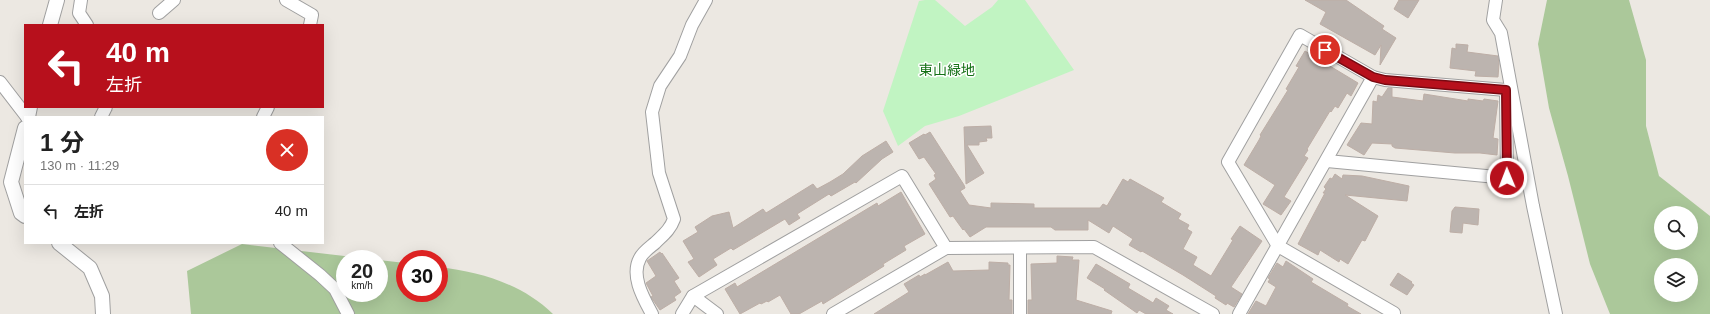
<!DOCTYPE html>
<html lang="ja">
<meta charset="utf-8">
<style>
body{margin:0;font-family:Arial,"Noto Sans JP",sans-serif;background:#f6f6f6;color:#222;height:100vh;display:flex;flex-direction:column;font-size:15px;white-space:nowrap}
*{box-sizing:border-box;margin:0}
p{font-size:13px;color:#767676}
.icon{flex:none;width:22px;height:22px;fill:none;stroke:currentColor;stroke-width:2;stroke-linecap:round;stroke-linejoin:round}
.map{position:relative;flex:1;overflow:hidden}
.sheet{position:absolute;left:24px;top:116px;width:300px;height:128px;display:flex;flex-direction:column;background:#fff;border-radius:0px;box-shadow:0 4px 16px #0002}
.sheet>*{flex:none}
.top-card{position:absolute;left:24px;top:24px;width:300px;height:84px;border-radius:0px;box-shadow:0 4px 16px #0002;background:#b7101c;color:#fff;overflow:hidden}
.tools{position:absolute;left:1654px;top:206px;display:grid;gap:8px}
.tools a{display:grid;place-items:center;width:44px;height:44px;border-radius:50%;background:#fff;box-shadow:0 4px 16px #0002;font-size:20px}
.speed{position:absolute;left:336px;top:250px;display:flex;gap:8px;font-size:20px;font-weight:700;text-align:center}
.speed>*{display:grid;place-content:center;width:52px;height:52px;border-radius:50%;background:#fff;box-shadow:0 4px 16px #0002;line-height:1}
.speed small{font-size:10px;font-weight:400}
.speed .limit{border:6px solid #d22;background:#fff;color:#111}
.pin{position:absolute;display:grid;place-items:center;width:34px;height:34px;color:#fff;margin:-17px;border:2px solid #fff;border-radius:50%;box-shadow:0 1px 4px #0007}
.me{position:absolute;width:44px;margin:-22px;rotate:359deg;stroke-linejoin:round;filter:drop-shadow(0 0 3px #0008)}
.turn{display:flex;align-items:center;gap:14px;height:84px;padding:0 16px;font-size:18px}
.turn .icon{width:52px;height:52px;stroke-width:2.5}
.turn b{display:block;font-size:28px;line-height:34px}
.round{display:grid;place-items:center;flex:none;width:42px;height:42px;border-radius:21px;background:#f6f6f6}
.overview{display:flex;align-items:center;justify-content:space-between;height:68px;padding:0 16px}
h1{font-size:24px;font-weight:700;line-height:30px}
ul{padding:0;list-style:none}
li{display:flex;align-items:center;gap:12px;height:52px;padding:0 16px;border-top:1px solid #e0e0e0}
li div{flex:1}
li b{display:block;font-size:15px}
li em{font-style:normal}
.map>svg:first-child{display:block}
.forest{fill:#abc89a;fill-rule:evenodd}
.park{fill:#c1f4c2}
.building{fill:#bcb4af;stroke:#bdaea6}
.lines{fill:none;stroke-linecap:round;stroke-linejoin:round}
.minor-casing{stroke:#a0a0a0;stroke-width:14}
.tertiary-casing{stroke:#a0a0a0;stroke-width:16}
.minor{stroke:#fff;stroke-width:12}
.tertiary{stroke:#fff;stroke-width:14}
.route-casing{stroke:#770a12;stroke-width:10}
.route{stroke:#b7101c;stroke-width:7}
.labels{text-anchor:middle;dominant-baseline:central;stroke-width:3;stroke-linejoin:round;paint-order:stroke}
.park-label{font-size:14px;fill:#147015;stroke:#fff}
</style>
<div class="map">
<svg width="1710" height="314" viewBox="0 0 1710 314">
<rect width="100%" height="100%" fill="#ece8e2"/>
<g class="forest">
<path d="M1547,0H1629L1646,60V126L1659,176L1710,216V314H1610L1590,264L1568,176L1549,108L1538,44ZM1661,213H1691V243H1661ZM1661,265H1691V295H1661Z"/>
<path d="M242,244L370,259H345V293H379V260L405,263V293H439V267C481,272 522,284 553,314H191L187,271Z"/>
</g>
<path class="park" d="M925,0H935L965,26L992,7L998,0H1025L1074,70L959,116L925,126L898,146L883,111L919,1Z"/>
<g class="building">
<path d="M1305,0H1346L1384,26L1382,29L1396,38L1380,65L1381,45L1375,55L1320,24L1326,12Z"/>
<path d="M1399,0H1419L1408,18L1394,9Z"/>
<path d="M1456,44L1468,45L1467,52L1498,56L1499,64L1498,77L1475,76L1476,71L1450,68L1452,48L1456,49Z"/>
<path d="M1305,51L1358,83L1351,96L1347,93L1338,108L1335,106L1331,112L1330,111L1307,149L1308,150L1304,156L1308,158L1284,197L1291,201L1281,215L1263,204L1275,185L1244,165L1259,140L1261,136L1260,135L1288,90L1286,89L1299,67L1296,66Z"/>
<path d="M1388,88H1392V97L1423,101L1424,94L1468,101V99L1483,101L1484,99L1498,101L1493,138L1498,139L1497,155L1480,153H1455L1395,148L1392,146V144L1372,143L1364,155L1347,145L1361,123L1372,124L1373,101L1377,102L1378,95L1382,97Z"/>
<path d="M991,126L992,138H986L987,141L979,142V145H967L984,173L966,184L964,127Z"/>
<path d="M930,132L964,185L965,188L960,191L969,205L991,208V203L1034,204V208H1100L1103,204L1107,206L1123,179L1128,182L1130,179L1164,198L1161,202L1181,214L1178,219L1189,225L1187,229L1192,232L1183,249L1197,257L1193,265L1211,276L1233,240L1231,239L1240,226L1262,241L1231,287L1242,294L1234,307L1227,303L1226,305L1215,298L1216,296L1183,275L1142,251L1141,252L1129,245L1133,239L1113,226L1109,233L1088,220V230H1055L1051,227H986L970,237L964,229L963,230L953,216L950,217L929,184L936,179L934,175L936,174L924,157L919,159L909,143L924,134L925,135Z"/>
<path d="M886,141L893,152L882,159L856,183L855,182L831,196L829,194L797,214L800,218L789,225L785,219L733,250L731,248L713,259L717,265L699,277L688,262L694,259L683,241L698,232L695,227L712,216L729,212L733,228L763,209L766,213L813,184L817,189L830,182L843,174L862,156Z"/>
<path d="M1335,174L1342,179L1343,175L1362,176L1409,186L1407,201L1345,195L1378,216L1365,241L1362,240L1348,264L1340,259L1339,262L1320,250L1318,255L1298,244L1325,193H1323L1326,189L1324,187L1330,178L1332,179Z"/>
<path d="M901,192L925,234L904,246L906,250L883,264L884,266L823,304L822,301L799,314H791L780,295L768,302L767,301L761,304L760,303L740,314L725,289L735,283L737,287L877,203L878,206Z"/>
<path d="M1455,207L1479,209L1478,225L1463,223L1462,233L1450,232L1452,211Z"/>
<path d="M660,252L661,254L662,253L679,278L674,281L681,292L674,297L676,300L660,310L651,297L653,296L646,283L656,276L647,261Z"/>
<path d="M1057,256L1073,257L1072,260H1079L1076,300L1112,311L1111,314H1028V300H1032L1031,264L1057,263Z"/>
<path d="M1286,261L1313,279L1311,282L1348,304L1347,306L1361,314H1248L1256,301L1266,306L1276,287L1268,282L1270,279L1268,278L1277,263L1283,267Z"/>
<path d="M948,262L953,271L989,270V262L1008,263V265H1010L1009,300H1012V314H874L909,292L904,284L919,275L920,277L925,274V275Z"/>
<path d="M1096,264L1130,284L1128,288L1150,301L1153,303L1156,298L1169,306L1166,310L1173,314H1146L1139,310L1137,313L1104,290L1105,289L1087,278Z"/>
<path d="M1398,273L1412,282L1411,283L1414,285L1407,295L1390,285Z"/>
</g>
<g class="lines">
<defs>
<g id="minor">
<path d="M81,0L79,13L87,25"/>
<path d="M286,0L312,15L310,25"/>
<path d="M1496,0L1493,20L1501,33L1533,206L1556,314"/>
<path d="M159,13L174,0"/>
<path d="M0,82L27,117"/>
<path d="M101,117L106,107"/>
<path d="M263,117L268,107"/>
<path d="M1327,161L1507,178L1506,90L1385,80L1373,77L1300,35L1228,162L1278,246L1394,313V314"/>
<path d="M280,243L320,275L335,289L348,314"/>
<path d="M652,314C644,299 630,276 640,258C643,252 649,248 655,243C663,235 670,230 674,219L659,173L652,112L660,86L680,56L692,25L706,0"/>
<path d="M682,314L693,296"/>
<path d="M717,314L693,296L902,176L946,248"/>
<path d="M833,314L946,248L1094,247L1213,314"/>
<path d="M1020,314V249"/>
<path d="M1239,314L1373,77"/>
</g>
<g id="tertiary">
<path d="M50,25L57,0"/>
<path d="M28,117L30,107"/>
<path d="M25,128L11,182L21,213L25,216"/>
<path d="M59,243L90,268L102,296L103,314"/>
</g>
</defs>
<use href="#minor" class="minor-casing"/>
<use href="#tertiary" class="tertiary-casing"/>
<use href="#minor" class="minor"/>
<use href="#tertiary" class="tertiary"/>
</g>
<g class="lines">
<defs>
<path id="route" d="M1325,50L1373,77L1385,80L1506,90L1507,178"/>
</defs>
<use href="#route" class="route-casing"/>
<use href="#route" class="route"/>
</g>
<g class="labels">
<g class="park-label">
<text x="947" y="70">東山緑地</text>
</g>
</g>
</svg>
<div class="tools">
<a><svg class="icon" aria-label="search" viewBox="0 0 24 24"><circle cx="10" cy="10" r="6"/><path d="M15 15l6 6"/></svg></a>
<a><svg class="icon" aria-label="layers" viewBox="0 0 24 24"><path d="M12 4l9 5-9 5-9-5zM3 14l9 5 9-5"/></svg></a>
</div>
<div class="speed"><div>20<small>km/h</small></div><div class="limit">30</div></div>
<div class="pin" style="left:1325px;top:50px;background:#d93025"><svg class="icon" aria-label="arrive" viewBox="0 0 24 24"><path d="M6 21V4h12l-3 4 3 4H6"/></svg></div>
<svg class="me" style="left:1507px;top:178px" viewBox="-20 -20 40 40"><circle r="17" fill="#b7101c" stroke="#fff" stroke-width="3"/><path d="M0-11L8 9 0 5-8 9z" fill="#fff"/></svg>
<div class="top-card">
<div class="turn"><svg class="icon" aria-label="left" viewBox="0 0 24 24"><path d="M17 20v-9H6M10 6l-5 5 5 5"/></svg><div><b>40 m</b>左折</div></div>
</div>
<section class="sheet">
<div class="overview"><div><h1>1 分</h1><p>130 m · 11:29</p></div><a class="round" style="background:#d93025;color:#fff"><svg class="icon" aria-label="close" viewBox="0 0 24 24"><path d="M6 6l12 12M18 6L6 18"/></svg></a></div>
<ul>
<li><svg class="icon" aria-label="left" viewBox="0 0 24 24"><path d="M17 20v-9H6M10 6l-5 5 5 5"/></svg><div><b>左折</b></div><em>40 m</em></li>
</ul>
</section>
</div>
